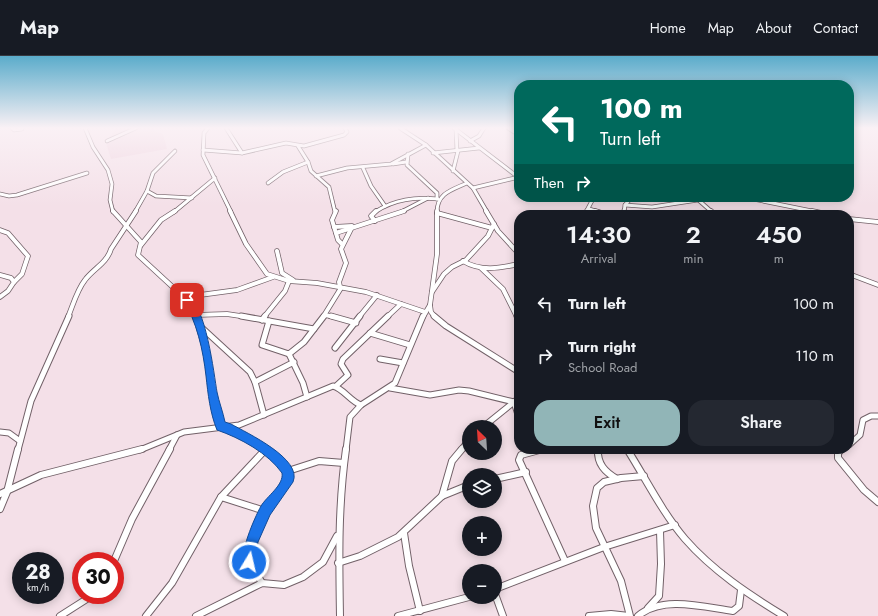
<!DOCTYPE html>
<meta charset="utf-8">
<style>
body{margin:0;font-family:Jost,sans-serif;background:#242831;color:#f1f3f6;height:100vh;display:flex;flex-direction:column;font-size:15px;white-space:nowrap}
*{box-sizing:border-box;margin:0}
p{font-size:13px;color:#9ea1a6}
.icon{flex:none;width:22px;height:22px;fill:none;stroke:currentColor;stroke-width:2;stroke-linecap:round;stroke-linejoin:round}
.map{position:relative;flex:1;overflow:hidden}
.drawer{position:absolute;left:514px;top:154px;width:340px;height:244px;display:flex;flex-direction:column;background:#171b24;border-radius:16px;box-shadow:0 2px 10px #0003}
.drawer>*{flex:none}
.banner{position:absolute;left:514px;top:24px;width:340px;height:122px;border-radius:16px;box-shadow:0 2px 10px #0003;background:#00695c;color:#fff;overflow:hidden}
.needle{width:26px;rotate:335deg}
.controls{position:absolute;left:462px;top:364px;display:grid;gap:8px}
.controls a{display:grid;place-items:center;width:40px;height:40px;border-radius:50%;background:#171b24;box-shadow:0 2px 10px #0003;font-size:20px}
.speed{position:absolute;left:12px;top:496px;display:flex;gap:8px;font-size:20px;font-weight:700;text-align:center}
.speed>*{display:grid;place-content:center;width:52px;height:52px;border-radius:50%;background:#171b24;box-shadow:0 2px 10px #0003;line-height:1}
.speed small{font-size:10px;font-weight:400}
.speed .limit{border:6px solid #d22;background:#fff;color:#111}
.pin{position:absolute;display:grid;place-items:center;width:34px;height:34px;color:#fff;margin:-17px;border-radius:8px;box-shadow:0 2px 6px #0006}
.me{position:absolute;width:44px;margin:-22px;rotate:9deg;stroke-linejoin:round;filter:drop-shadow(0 0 3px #0008)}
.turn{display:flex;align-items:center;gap:14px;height:84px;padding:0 20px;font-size:18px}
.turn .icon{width:52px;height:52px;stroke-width:2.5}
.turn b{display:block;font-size:28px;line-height:34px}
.then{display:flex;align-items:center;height:38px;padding:0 20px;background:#0003;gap:8px;font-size:15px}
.eta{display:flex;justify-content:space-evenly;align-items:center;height:68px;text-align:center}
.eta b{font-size:24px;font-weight:600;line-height:28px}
.action{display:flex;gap:8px;margin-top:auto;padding:8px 20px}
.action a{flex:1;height:46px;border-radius:16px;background:#91b5b7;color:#111;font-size:16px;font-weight:600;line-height:46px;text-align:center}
.action a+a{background:#242831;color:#f1f3f6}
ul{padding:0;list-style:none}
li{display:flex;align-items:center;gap:12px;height:52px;padding:0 20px}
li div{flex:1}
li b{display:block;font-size:15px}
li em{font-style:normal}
header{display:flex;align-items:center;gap:24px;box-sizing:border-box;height:56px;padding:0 20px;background:#171b24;border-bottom:1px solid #363941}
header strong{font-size:19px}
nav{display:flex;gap:22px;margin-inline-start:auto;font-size:14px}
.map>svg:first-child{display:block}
.built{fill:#eed2de}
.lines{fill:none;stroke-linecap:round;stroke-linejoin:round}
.street-far3-casing{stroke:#726168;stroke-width:4.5}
.street-far2-casing{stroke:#726168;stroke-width:5.5}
.street-far1-casing{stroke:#726168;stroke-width:7}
.street-casing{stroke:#726168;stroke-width:8}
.street-far3{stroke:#fff;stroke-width:3}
.street-far2{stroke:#fff;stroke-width:4}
.street-far1{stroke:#fff;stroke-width:5}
.street{stroke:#fff;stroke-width:6}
.route{fill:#1a73e8;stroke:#114b97}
</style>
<header>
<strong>Map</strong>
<nav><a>Home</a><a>Map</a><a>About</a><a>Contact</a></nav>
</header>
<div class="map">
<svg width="878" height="560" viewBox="0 0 878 560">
<rect width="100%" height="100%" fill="#f4e0e8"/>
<path class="built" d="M116,72H154V75L163,78L167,93L111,103L106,87Z"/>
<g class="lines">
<defs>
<g id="street-far3">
<path d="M12,72L14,74L22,73"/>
<path d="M85,72L93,91L108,114L112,128L110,144L113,156"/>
<path d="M208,72L204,77L203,99L231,156"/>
<path d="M226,72L242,97"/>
<path d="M400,72L426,89L473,132L487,156"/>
<path d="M454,72L518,121"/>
<path d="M508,72L519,79"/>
<path d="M456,73L457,95"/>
<path d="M107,85L136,72"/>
<path d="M470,85L479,80L484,72"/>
<path d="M298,90L308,106L311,115L329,131L335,156"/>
<path d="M203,94L242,97L286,87L304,90L344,79L347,76L345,72"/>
<path d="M175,95L153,117L147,135L156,140L192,142"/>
<path d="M433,97L479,92"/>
<path d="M408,98L407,109L437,137V143"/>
<path d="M393,108L406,106"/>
<path d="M363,112L371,130L385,150"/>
<path d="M453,115L458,95"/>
<path d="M316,120L347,112L391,108L426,89"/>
<path d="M268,127L283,116L308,106"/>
<path d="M473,132L519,121"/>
<path d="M0,138L9,140L17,139L87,117"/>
<path d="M695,141L712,156"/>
<path d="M743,141L817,156"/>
<path d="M625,149L652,151L698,144"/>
<path d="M589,153L599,156"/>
<path d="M135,156L147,135"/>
<path d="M174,156L215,122"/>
<path d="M375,156C395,143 415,141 438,143"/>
<path d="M401,156L428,142"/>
<path d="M437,156C437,137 452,134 467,127"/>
<path d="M586,156L594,141"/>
<path d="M624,156L625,149L632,141"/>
</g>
<g id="street-far2">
<path d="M113,155L141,186L138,199L190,247L196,261"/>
<path d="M230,155L246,188L267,218L289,225L317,227L366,236L425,256"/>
<path d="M336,155L332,164L338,184L342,188"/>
<path d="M486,155L498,175L519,198"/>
<path d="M595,155L608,159"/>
<path d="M711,155L715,159"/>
<path d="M812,155L831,159"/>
<path d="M437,157L492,172"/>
<path d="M585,159L587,155"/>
<path d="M623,159L624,155"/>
<path d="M849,163L878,166"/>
<path d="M375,165L371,160L376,155"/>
<path d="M334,171L352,170"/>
<path d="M0,174L8,177L28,200L22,218L14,226"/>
<path d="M336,177L404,155"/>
<path d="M141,189L161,164L175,155"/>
<path d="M277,195L282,217L293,224"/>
<path d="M463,205C481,216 500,212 519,208"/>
<path d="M481,212L503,233L517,261"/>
<path d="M849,218L878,229"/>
<path d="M0,219L11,222L14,226L8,235L0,241"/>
<path d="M340,231L339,226L346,207L341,193L351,173"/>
<path d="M432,236L444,218L452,211L466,204L488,180L494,168"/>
<path d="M187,244L200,239L237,234L273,221"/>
<path d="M196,259L227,258L247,261"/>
<path d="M325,259L335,261"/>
<path d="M68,261C73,249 77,234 85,224C93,213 107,207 111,193L136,155"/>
<path d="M264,261L285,235L289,225"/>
<path d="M323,261L341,232"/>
<path d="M359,261L377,239"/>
<path d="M387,261L401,248"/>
<path d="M423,261L430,249"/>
<path d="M435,261L431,256L430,249L437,198V155"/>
</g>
<g id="street-far1">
<path d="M196,260L207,298L212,336L221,371"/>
<path d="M241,260L314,273"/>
<path d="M331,260L356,267"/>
<path d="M434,260L446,270L519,316"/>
<path d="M517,260L519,265"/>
<path d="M262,264L265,260"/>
<path d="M269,265L262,289L289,298L304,286L324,260"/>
<path d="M201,271L250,316L255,326L264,359"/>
<path d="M370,277L410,289"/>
<path d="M335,292L360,260"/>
<path d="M289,298L303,327L307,341"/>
<path d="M380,303L403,307"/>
<path d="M255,326L294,306"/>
<path d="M336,330L348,319L341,308L343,303L388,260"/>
<path d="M390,332L430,339L459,334L469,335L514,346L519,362"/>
<path d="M227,371L267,394"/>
<path d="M483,371L519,342"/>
<path d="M0,376L9,377L20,385"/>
<path d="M849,389L860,379L863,364L871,360H878"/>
<path d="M18,394L31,345L69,260"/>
<path d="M140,394L184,376L239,369L333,330C344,333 350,345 361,349"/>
<path d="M169,394L177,379"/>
<path d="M346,394L350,361L361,349L395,327L423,260"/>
<path d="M461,394L469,384"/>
<path d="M539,394L543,393"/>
</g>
<g id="street">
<path d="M543,393L521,399L519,404L565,505"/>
<path d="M598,393C597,408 605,416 617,423"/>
<path d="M627,393C646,423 662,456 685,483C713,515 748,538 784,560"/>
<path d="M842,393L838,397V402L864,434L878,446"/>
<path d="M288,415L319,405L344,407"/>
<path d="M495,423L526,416"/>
<path d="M0,438L41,419L142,393"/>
<path d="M442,440L452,405L462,393"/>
<path d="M221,441L265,455"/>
<path d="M0,453L7,436L18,393"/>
<path d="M404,477L409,510L420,555"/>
<path d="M114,505L132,463L170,393"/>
<path d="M338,507L360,500L398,481L442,440L469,429"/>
<path d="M262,527L249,505V497L265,455L289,422L281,406L265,393"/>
<path d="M495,533L604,491L675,469"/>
<path d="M495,538L503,560"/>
<path d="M648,552L659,540L661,508L660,475"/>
<path d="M60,560L93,539"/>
<path d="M146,560L172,527L221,441L265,394"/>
<path d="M196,560L262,527L284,529L303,521L323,506L337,480"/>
<path d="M340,560C339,502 338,451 346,393"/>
<path d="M398,560L469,541"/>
<path d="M589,560L611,558L629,560"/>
<path d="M630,560L621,525L596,472L593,450L597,432L604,426L621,422L644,420"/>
<path d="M638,560C662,539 704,551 733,555L739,550L741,534"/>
</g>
</defs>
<use href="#street-far3" class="street-far3-casing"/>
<use href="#street-far2" class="street-far2-casing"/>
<use href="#street-far1" class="street-far1-casing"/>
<use href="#street" class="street-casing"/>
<use href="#street-far3" class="street-far3"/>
<use href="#street-far2" class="street-far2"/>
<use href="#street-far1" class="street-far1"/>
<use href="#street" class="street"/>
</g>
<linearGradient id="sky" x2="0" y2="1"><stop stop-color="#5baccb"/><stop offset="0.48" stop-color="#faf1f5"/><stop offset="1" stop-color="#faf1f5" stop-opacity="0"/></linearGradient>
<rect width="878" height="150" fill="url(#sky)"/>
<path class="route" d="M187,241C206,247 214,319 217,336C219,346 223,356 225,366L231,368C247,377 303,403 293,426L270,459L258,486L254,510L249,512L244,510C239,497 254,463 261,450C267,440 284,429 282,417C268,397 240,382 217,374C210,357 208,338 206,320C203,294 197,266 183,244Z"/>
</svg>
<div class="controls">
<a><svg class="needle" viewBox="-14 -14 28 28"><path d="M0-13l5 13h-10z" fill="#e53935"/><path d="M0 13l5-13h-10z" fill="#9ea1a6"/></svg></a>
<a><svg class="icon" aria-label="layers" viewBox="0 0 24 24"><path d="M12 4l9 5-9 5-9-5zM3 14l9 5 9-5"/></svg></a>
<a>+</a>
<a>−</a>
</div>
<div class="speed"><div>28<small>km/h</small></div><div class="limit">30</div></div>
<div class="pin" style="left:187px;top:244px;background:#d93025"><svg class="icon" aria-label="arrive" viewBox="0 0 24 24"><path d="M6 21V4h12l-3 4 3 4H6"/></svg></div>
<svg class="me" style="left:249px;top:506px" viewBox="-20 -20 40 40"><circle r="17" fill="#1a73e8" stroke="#fff" stroke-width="3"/><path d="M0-11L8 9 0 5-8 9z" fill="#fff"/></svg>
<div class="banner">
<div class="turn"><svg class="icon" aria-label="left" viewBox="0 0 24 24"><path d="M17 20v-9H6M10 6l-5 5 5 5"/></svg><div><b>100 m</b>Turn left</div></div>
<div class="then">Then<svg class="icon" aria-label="right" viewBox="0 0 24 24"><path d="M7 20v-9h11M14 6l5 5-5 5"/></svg></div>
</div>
<section class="drawer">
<div class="eta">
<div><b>14:30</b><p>Arrival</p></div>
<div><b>2</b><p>min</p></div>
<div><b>450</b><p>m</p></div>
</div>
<ul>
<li><svg class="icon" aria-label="left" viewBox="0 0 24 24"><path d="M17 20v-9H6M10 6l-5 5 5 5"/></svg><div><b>Turn left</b></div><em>100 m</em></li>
<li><svg class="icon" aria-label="right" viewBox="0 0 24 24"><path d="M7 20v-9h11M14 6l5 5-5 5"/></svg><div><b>Turn right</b><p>School Road</p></div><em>110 m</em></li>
</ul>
<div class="action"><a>Exit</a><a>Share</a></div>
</section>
</div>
